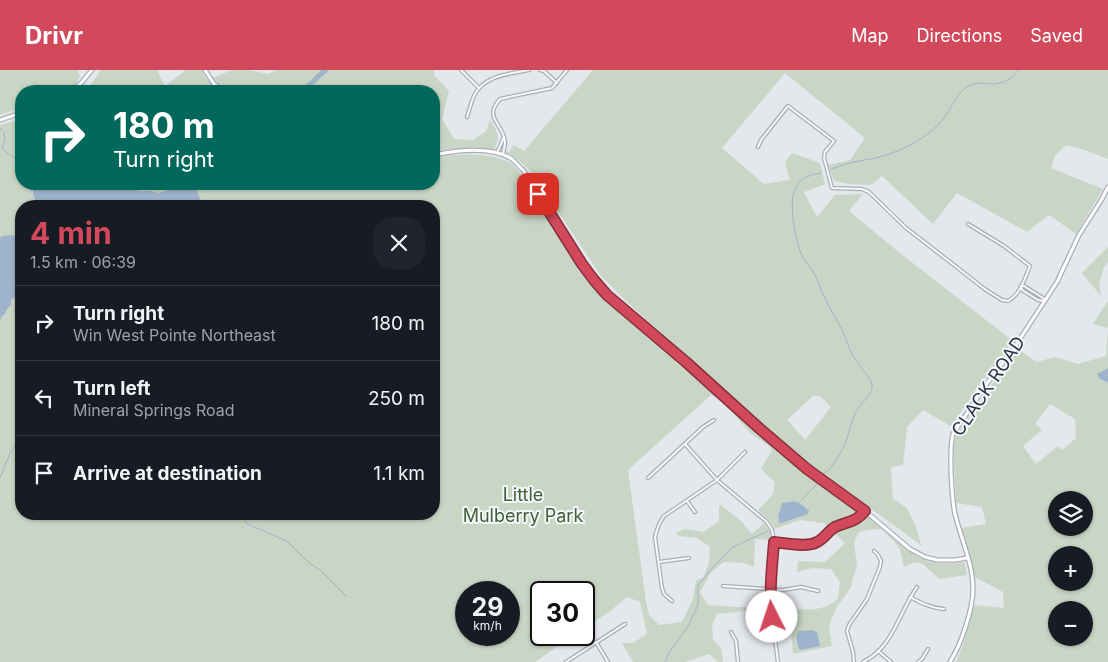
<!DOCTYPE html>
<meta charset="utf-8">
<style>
body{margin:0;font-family:Inter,sans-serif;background:#20242c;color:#f1f3f6;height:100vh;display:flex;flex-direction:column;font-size:19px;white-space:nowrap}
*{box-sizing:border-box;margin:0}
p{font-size:16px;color:#9ea1a6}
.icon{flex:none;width:28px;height:28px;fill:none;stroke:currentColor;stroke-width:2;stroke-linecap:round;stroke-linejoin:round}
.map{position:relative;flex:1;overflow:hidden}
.drawer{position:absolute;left:15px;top:130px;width:425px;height:320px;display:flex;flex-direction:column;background:#171b24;border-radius:20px;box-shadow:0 1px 4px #0004}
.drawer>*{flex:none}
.guide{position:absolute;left:15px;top:15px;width:425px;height:105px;border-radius:20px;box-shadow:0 1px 4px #0004;background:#00695c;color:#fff;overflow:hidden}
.fabs{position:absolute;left:1048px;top:421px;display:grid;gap:10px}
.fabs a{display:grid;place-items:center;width:45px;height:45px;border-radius:50%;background:#171b24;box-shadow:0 1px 4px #0004;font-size:25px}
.speed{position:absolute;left:455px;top:511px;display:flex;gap:10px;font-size:25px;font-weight:700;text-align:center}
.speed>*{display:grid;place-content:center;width:65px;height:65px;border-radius:50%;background:#171b24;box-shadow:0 1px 4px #0004;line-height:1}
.speed small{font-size:12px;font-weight:400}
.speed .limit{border:2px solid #111;border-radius:8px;background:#fff;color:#111}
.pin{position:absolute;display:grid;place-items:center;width:42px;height:42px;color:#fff;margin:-21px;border-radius:10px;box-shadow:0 2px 8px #0006}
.me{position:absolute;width:55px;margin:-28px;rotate:356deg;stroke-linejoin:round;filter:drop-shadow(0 0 4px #0008)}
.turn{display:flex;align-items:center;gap:18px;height:105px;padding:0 15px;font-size:22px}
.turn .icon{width:65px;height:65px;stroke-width:2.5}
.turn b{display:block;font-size:35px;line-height:42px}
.round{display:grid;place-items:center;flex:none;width:52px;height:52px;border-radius:20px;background:#20242c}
.summary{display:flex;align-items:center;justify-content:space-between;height:85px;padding:0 15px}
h1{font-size:30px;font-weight:700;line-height:38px;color:#d1495b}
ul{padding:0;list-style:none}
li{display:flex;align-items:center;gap:15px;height:75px;padding:0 15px;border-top:1px solid #363941}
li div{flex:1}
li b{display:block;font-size:19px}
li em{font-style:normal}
header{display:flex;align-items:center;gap:30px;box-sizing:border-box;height:70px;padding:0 25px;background:#d1495b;color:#fff}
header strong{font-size:24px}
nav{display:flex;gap:28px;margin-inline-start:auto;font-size:18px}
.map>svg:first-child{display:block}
.green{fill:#c9d6c5;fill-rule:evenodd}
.water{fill:#9fb4cc}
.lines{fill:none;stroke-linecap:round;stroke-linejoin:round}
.stream{stroke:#9fb4cc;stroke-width:1}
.river{stroke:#9fb4cc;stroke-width:5}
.street-casing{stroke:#a9aeb7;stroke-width:4.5}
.secondary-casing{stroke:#a9aeb7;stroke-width:5.5}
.street{stroke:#f7f8fa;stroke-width:2}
.secondary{stroke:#fff;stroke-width:3}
.route-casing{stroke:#882f3b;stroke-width:12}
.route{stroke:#d1495b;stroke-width:9}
.labels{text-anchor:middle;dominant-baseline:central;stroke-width:4;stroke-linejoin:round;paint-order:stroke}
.street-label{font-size:18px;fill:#2b3445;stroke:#f4f6f9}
.park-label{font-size:18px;fill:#3f6138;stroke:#f4f6f9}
</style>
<header>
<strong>Drivr</strong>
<nav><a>Map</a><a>Directions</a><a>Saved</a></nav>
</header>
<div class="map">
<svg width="1108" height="592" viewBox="0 0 1108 592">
<rect width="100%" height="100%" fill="#e4e7ec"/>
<g class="green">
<path d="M0,0H77L80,7L75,15L65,21H21V38L0,45Z"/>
<path d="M101,0H157L165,16L186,0H202L204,5L217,21H85L87,20Z"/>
<path d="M232,0H249L268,4L277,0H434V5L449,21L442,49L454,69L473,70L486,61L490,50C496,59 502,68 494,78L509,82L514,75L524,81L593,0H1108V89L1085,80L1066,75L1055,86L1051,98L1103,119L1076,164L1049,145L1027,162L957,123L933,154L882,106L871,115L849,114L834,111L828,95L850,90L865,68L785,3L722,78L764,114L790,110L785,92L792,83L820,93L825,114L804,122L817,147L835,125L863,124L849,141L900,183L1013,271L962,340L952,357L923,340L907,357L903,395L891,397L893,429L907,438L916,457L921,475L866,435L835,414L770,364L628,233L601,206L531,101C524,95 517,88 509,84C491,75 453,77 434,82V21H228L218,14L213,8ZM813,326H820L831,337L805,370L787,350Z"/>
<path d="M21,49V114H434V88C454,83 495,82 512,94C517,98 521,105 525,110L591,215L620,242L660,277L716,320L791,389L863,446H868C885,460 907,484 927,491C938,495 952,493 963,492L965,494L967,505L939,509L923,494L914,492L904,497L900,479L892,469L881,459L868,460L859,462L854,473L857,495L850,519L836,538L829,556L832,576L793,584L791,560L792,539C809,540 824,541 838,529L840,512L831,499L812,498L797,502L798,491L825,492L845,473L824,453L800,450L775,459L770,451L758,440L773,424L775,412L761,399L772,380L769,376L750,363L723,331L711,325L628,400L646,532L649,545L659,555L682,552L693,529L696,510L703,508L709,493L710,477L697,468L679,466L676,463L684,459L704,462L719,451V436L721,435L740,450L752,464L764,453L770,461L771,470L755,469L754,497L744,493L724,492L711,502L700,522L708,535L753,538L754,540L717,544L712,555L713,570L721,578L723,592H718L709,584L685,592H633L622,573H633L647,564L640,532L627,527L609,542L584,558V522H541V565H573L535,592H0V55ZM21,136H434V444H21ZM794,431L807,438L808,444L782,453H779L778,446L782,433ZM466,522H509V565H466ZM817,563L819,576L799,579L795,569Z"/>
<path d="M1108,177V192L1104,197L1099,214L1101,226L1082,203Z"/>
<path d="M1107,232L1108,233V258L1093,254Z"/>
<path d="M1108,260V298L1097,304L1100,309L1108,313V592H956L964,572L974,535L1004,538L1003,522L973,506L961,458L986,454L982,437L956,433L953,379L957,364L1017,279L1037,292L1055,287L1078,294L1106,286ZM1050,334L1075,349L1076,368L1062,380L1058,376L1036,394L1023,376L1042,360L1035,354ZM1056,430H1084V458H1056ZM1056,485H1084V512H1056ZM1056,540H1084V568H1056Z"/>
</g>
<g class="water">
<path d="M40,114H49L54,118L57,117L59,119L60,118L58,114H128C137,123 139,121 150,121C153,121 155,123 158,123C166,122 171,118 178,116C183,115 188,114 194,114L203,136H42C34,130 32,127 34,117Z"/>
<path d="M12,165L21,169V226L11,229V235L7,239L5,244L1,247L0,252V168L3,166Z"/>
<path d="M1108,298V313L1100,309L1097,304Z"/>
<path d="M794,431L804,436L809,441L808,444L782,453H779L778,446L782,433Z"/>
<path d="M812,560L817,562L820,576L802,580L799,579C797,572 794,567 799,561Z"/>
</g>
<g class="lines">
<g class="stream">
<path d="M0,59H2"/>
<path d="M4,62L5,69L2,79L21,92"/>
<path d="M831,99C838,97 846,94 853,92C863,90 874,89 883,86C903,80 922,70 937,56C949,46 955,23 967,17C976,11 984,14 993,14C1004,14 1012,8 1019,0"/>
<path d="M821,405C833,401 845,376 848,365C851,356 853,345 859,337C864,330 873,324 872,314C872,310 857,293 853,286C848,277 846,267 841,258C836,248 829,238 825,228C821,221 819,214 816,207C813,200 807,194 803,188C796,173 787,132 796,117C801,107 811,105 821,103"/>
<path d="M0,408L10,383L21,368"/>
<path d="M798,434L820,411"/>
<path d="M241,444L247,454L287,471L309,493L320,500L346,526"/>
<path d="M665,592L669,583L688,556L698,535V515L716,494L733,477L768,461"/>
</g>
<path class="river" d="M303,21L322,3L326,0"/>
<defs>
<g id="street">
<path d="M461,0L479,18"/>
<path d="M540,0L544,1L557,13"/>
<path d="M467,47C470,39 471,31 475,24C485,5 510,4 529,0"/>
<path d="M758,77L761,70L788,36L834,71L825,82L824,88L832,118L862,119L869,122L905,157L986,220L1002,230L1008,231C1020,225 1025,208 1030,196L1004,176L968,154"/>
<path d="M497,83L504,67"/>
<path d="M503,85C503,81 505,76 505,73C505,54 482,49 500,29L552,18L567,0"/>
<path d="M1021,216L1022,220L1038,230L1044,231"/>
<path d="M1021,216H1024L1043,228L1044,230"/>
<path d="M685,374L717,410L767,452L772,460L773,465L770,532L778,592"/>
<path d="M648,408L703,357L714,350"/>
<path d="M687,431L695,442"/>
<path d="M855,450V446L860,439"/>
<path d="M774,472C785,473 807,478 817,472C824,469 828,461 835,457C847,451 855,453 865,441"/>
<path d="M659,492L689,488"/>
<path d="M723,516L783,520L801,517L818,521"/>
<path d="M910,527C921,533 931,538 944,539"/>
<path d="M672,531L664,524L662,518L655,467C657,458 659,453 664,446L717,410L745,382"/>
<path d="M731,562L736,571L738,592"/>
<path d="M596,572L608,592"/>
<path d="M878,581L891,592"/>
<path d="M566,592L625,554"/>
<path d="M854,592L853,582L847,561L849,555L867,529L880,497L881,491L878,485L874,481"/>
<path d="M863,592C893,578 899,542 917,517"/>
<path d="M918,592L922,589L928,579"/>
</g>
<g id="secondary">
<path d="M205,0L214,14L224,21"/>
<path d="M72,21L82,12L92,0"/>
<path d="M0,50L21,43"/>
<path d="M434,85C456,80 492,76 512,89C516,92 519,97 523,100C550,141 575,188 607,225L732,333L771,369L807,399L865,441L910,479L925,487L937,490H955L967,488"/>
<path d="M950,592C961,575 973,539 973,519C973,493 961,469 955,444C952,431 952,416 951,402C951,389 950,376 953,364L988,312L1014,278L1057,212L1079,165L1102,129L1108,117"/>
</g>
</defs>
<use href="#street" class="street-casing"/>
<use href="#secondary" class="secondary-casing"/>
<use href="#street" class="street"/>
<use href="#secondary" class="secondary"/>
</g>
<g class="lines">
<defs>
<path id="route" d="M538,124L582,194L594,210L607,225L686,292L759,358L807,399L865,441C855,453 848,451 835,457C828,461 824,469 817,472C807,478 785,473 774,472C772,497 769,522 772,547"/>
</defs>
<use href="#route" class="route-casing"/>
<use href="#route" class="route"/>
</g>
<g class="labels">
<g class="street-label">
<text transform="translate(988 316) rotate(-56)">CLACK ROAD</text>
</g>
<g class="park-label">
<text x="523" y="424">Little<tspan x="523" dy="21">Mulberry Park</tspan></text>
</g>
</g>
</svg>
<div class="fabs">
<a><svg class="icon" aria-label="layers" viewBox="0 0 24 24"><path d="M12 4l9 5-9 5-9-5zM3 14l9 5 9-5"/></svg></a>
<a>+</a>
<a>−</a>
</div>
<div class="speed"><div>29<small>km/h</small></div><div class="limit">30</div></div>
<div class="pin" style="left:538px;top:124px;background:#d93025"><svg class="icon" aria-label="arrive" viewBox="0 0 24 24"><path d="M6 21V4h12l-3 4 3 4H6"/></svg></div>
<svg class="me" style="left:772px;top:547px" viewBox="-20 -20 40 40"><circle r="19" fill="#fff"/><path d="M0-13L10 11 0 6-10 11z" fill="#d1495b"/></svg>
<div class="guide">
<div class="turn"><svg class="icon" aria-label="right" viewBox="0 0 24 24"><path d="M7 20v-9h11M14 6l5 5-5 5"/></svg><div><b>180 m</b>Turn right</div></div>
</div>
<section class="drawer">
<div class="summary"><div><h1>4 min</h1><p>1.5 km · 06:39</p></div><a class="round"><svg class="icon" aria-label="close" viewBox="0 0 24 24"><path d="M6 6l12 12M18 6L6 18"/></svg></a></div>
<ul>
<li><svg class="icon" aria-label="right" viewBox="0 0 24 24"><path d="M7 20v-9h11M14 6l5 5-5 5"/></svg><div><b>Turn right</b><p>Win West Pointe Northeast</p></div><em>180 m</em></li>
<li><svg class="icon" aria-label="left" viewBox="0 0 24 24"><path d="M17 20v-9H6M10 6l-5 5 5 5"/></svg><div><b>Turn left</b><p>Mineral Springs Road</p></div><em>250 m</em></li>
<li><svg class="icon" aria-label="arrive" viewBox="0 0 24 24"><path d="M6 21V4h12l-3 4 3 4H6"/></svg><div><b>Arrive at destination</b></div><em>1.1 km</em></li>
</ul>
</section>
</div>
